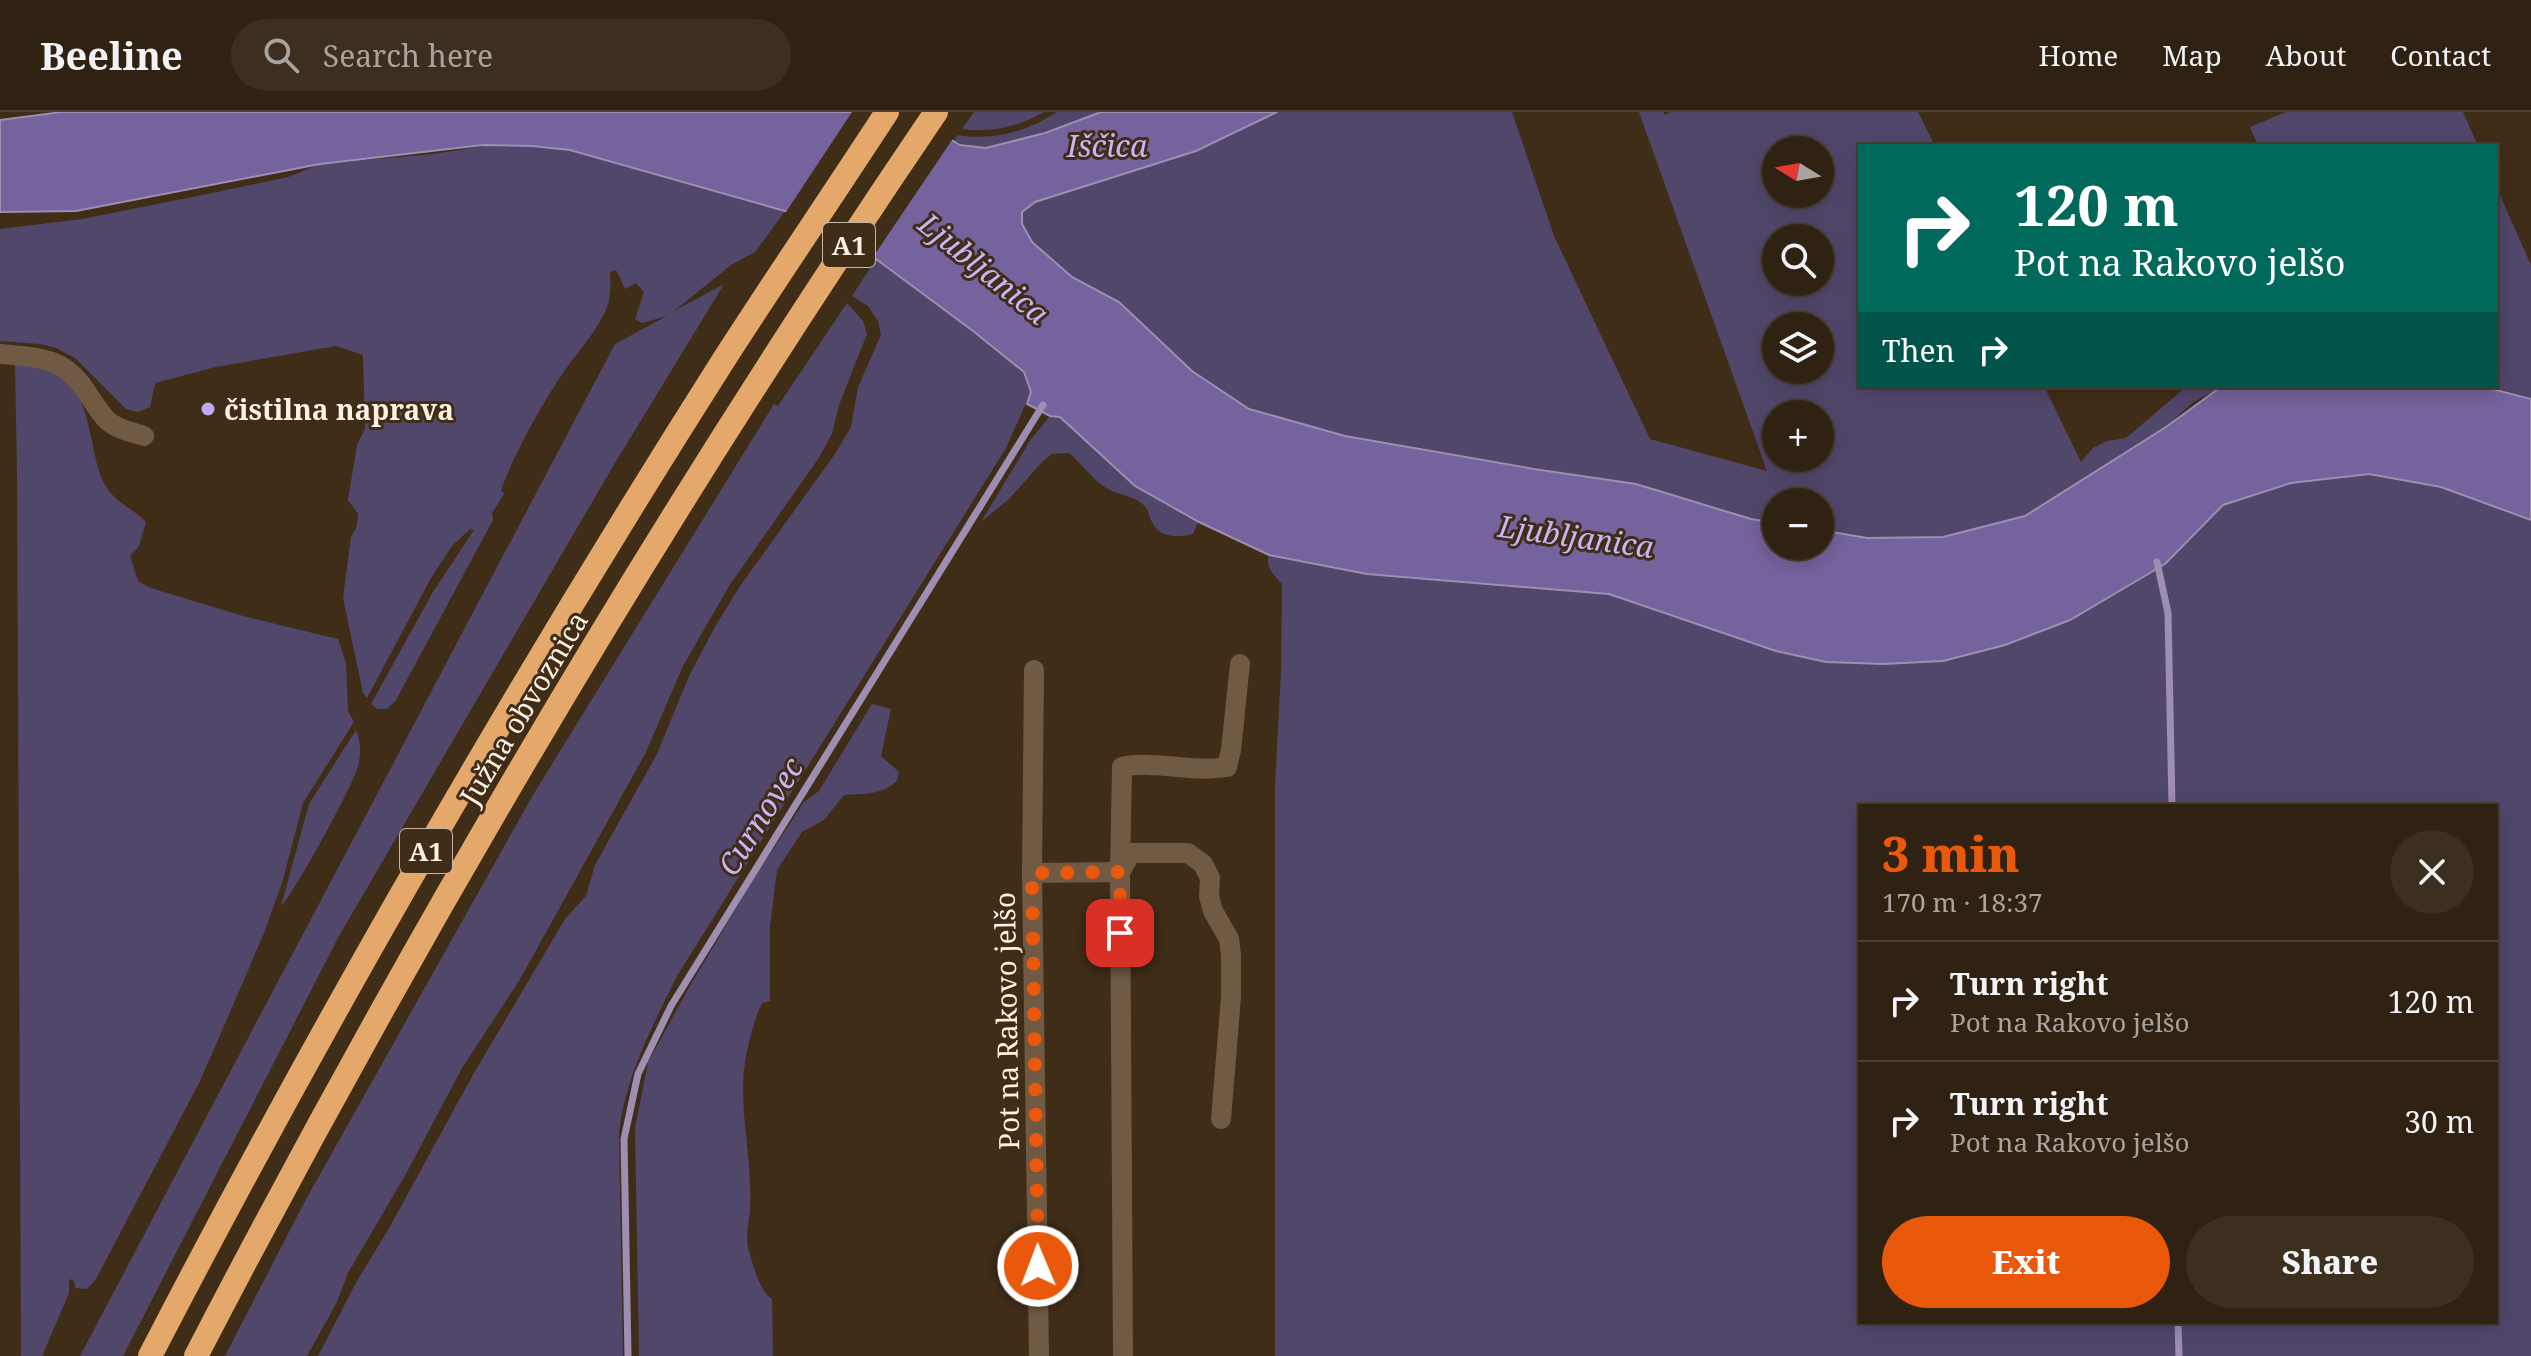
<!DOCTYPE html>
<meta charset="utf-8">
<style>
body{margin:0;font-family:"Noto Serif",serif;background:#3c2f20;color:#f1f3f6;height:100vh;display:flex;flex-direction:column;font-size:30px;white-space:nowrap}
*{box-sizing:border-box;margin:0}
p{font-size:26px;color:#a8a49f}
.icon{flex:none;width:44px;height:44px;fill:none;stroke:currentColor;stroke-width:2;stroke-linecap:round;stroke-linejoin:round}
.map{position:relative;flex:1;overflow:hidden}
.side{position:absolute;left:1858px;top:692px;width:640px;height:520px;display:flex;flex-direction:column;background:#302212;border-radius:0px;box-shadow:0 4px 20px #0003,0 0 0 2px #4b3f32}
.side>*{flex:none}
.top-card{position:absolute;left:1858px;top:32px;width:640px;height:244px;border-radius:0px;box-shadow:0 4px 20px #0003,0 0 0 2px #4b3f32;background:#00695c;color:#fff;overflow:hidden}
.needle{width:52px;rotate:281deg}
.fabs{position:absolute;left:1762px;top:24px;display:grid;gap:16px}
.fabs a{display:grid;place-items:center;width:72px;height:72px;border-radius:50%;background:#302212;box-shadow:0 4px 20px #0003,0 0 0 2px #4b3f32;font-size:40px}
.pin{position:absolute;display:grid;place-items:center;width:68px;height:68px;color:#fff;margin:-34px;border-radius:16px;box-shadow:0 4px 12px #0006}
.me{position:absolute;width:88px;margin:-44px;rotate:359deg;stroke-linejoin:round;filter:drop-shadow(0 0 6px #0008)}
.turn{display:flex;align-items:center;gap:28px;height:168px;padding:0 24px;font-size:36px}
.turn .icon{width:104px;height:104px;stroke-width:2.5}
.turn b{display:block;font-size:56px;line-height:68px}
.then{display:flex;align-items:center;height:76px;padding:0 24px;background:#0003;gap:16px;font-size:30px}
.round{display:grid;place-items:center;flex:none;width:84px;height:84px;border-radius:42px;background:#3c2f20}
.overview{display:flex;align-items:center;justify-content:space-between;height:136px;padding:0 24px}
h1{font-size:48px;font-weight:800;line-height:60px;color:#ea580c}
.primary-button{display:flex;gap:16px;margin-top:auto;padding:16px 24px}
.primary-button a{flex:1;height:92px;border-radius:48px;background:#ea580c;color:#fff;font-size:32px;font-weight:800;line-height:92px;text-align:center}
.primary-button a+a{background:#3c2f20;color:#f1f3f6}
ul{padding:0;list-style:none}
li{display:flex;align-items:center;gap:24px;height:120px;padding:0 24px;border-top:2px solid #4b3f32}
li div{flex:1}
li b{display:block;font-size:30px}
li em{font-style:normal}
header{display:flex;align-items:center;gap:48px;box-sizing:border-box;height:112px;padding:0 40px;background:#302212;border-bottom:2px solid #4b3f32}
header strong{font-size:38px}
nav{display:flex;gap:44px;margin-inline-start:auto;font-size:28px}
.search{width:560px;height:72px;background:#3c2f20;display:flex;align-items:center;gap:20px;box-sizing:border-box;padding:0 28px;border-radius:44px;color:#a8a49f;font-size:30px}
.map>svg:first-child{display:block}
.green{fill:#51476b;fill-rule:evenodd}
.water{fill:#74639d;stroke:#9d8eb2;stroke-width:2}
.pier{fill:#402d18}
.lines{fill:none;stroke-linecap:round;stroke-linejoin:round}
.stream{stroke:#9d8eb2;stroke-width:7}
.minor{stroke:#705a44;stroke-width:20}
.motorway{stroke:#e4a86a;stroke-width:24}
.route{stroke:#ea580c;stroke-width:14;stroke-dasharray:0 25.2}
.poi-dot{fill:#bea9f4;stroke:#402d18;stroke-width:3}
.labels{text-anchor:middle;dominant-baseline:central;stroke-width:6;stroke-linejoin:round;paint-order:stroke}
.shield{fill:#402d18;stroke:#c5b6a7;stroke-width:2}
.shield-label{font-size:26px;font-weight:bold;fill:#fef1e4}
.poi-label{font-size:28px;font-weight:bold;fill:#fef1e4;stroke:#402d18;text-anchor:start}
.street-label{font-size:28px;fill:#fef1e4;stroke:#402d18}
.water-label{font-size:30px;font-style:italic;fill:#c8b5f9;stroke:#402d18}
</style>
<header>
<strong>Beeline</strong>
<div class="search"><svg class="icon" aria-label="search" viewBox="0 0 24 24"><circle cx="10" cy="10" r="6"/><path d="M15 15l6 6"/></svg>Search here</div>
<nav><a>Home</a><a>Map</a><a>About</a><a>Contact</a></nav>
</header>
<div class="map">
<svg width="2531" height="1244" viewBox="0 0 2531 1244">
<rect width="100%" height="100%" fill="#402d18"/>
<g class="green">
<path d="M974,0H1044C1018,15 991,21 962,17Z"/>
<path d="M1057,0H1101L1001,35L986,36L953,30L958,23C994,29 1026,20 1057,0Z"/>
<path d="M1277,0H1512L1554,124L1650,327L1767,359L1639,0H1663L1665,3L1670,0H1918L1935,34H1860V274H2044L2081,350L2093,336L2107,329L2126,326L2187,274H2222L2192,291L2166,315L2025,404L1943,425L1867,426L1820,418V390H1776V411L1751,407L1636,372L1352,327L1249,297L1208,271L1173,244L1119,190L1072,165L1032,130L1022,112V100L1034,90L1196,39ZM1776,38H1820V82H1776ZM1776,126H1820V170H1776ZM1776,214H1820V258H1776ZM1776,302H1820V346H1776Z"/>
<path d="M2286,0H2463L2478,34H2258L2250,15Z"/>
<path d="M498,32L570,38L785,99L755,140L731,153L674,199L724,172L612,356L339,824L123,1244H80L615,232L667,204L642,211L635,207L644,180L636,171L625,177L616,158L610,160C611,175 611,188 604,202C594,222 578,240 565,258C541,294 516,337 501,378L504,382L492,401L493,408L396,588L387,597H377L371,592L433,480L474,418L470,417L452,434L431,466L367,586L363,581L343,486L351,425L357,414L358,402L348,388L357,333L365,317L363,243L336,234L216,255L155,271L150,295L138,300L126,297L75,246L56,236L40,232L0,229V117L82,107L207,82L288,65L320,52L433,42Z"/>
<path d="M2496,74L2531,153V286L2488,274H2496Z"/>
<path d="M876,147L973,219L1024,260L1031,280L1006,336L677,864C652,915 626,963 619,1020L623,1244H318L357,1169L388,1118L474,961L565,807L586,784L595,753L657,642L689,564L716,513L740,474L835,342L851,315L858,275L881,223L878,209L868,194L852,184Z"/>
<path d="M847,191L863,209L867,222L839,293L832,322L818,347L729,474L683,554L645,642L519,869L462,956L407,1060L348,1161L337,1190L307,1244H225L305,1089L533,683L774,292L778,294Z"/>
<path d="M15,253C26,254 42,253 52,257C91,273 89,336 102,367C112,390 129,393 146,410L139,434L130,444L138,469L151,476L243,504L338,527L346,551L348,599L354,610L303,691L283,768L264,821L231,898L200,969L96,1167L87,1177L75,1176L74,1169L69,1167V1181L42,1244H21L17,359Z"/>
<path d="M1050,304L1060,305L1135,374L1198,410L1193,422C1180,425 1161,427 1153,412C1148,404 1150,397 1141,391C1133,384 1121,383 1112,379C1094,371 1084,353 1069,341L1052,342L1042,350L1009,387L981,410L1031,327Z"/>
<path d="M2369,362L2441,375L2531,407V1244H1275V674L1281,560L1282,472C1274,463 1265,456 1269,443L1367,462L1609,482L1776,539L1826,550L1944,549L2005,533L2070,508L2165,452L2223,393L2291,371ZM1860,694H2496V1210H1860Z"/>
<path d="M872,592L891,597L881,644L899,660L897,669C880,684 865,681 844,683L824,708L802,720L777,758L770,815V889L762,891C754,909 748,931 745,950C738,998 753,1048 750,1097C749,1109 745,1128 749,1139C753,1153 760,1180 772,1187L773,1244H639L635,1016L648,950L691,872L756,763L804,690L819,679Z"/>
<path d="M356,618C361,630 361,641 358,654C353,674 294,781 281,794L309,692Z"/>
</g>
<path class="water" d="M62,0H904L960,33L986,36L1045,21L1101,0H1277L1196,39L1035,90L1022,100V112L1032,130L1072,165L1119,190L1192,259L1249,297L1345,324L1534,357L1636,372L1751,407L1776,411V434H1820V418L1867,426L1943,425L2025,404L2166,315L2222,274H2481L2531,287V408L2441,375L2369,362L2291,371L2223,393L2165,452L2070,508L2005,533L1943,549L1884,552L1826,550L1776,539L1609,482L1367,462L1269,443L1199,410L1135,374L1060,305L1050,304L1027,292L1031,280L1024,260L973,219L876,147L785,99L570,38L532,34L483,33L320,52L76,99L0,100V8Z"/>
<path class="pier" d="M852,0H912L954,25L871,148L784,103Z"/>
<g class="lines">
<g class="stream">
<path d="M2157,450L2168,501L2172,694"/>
<path d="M2178,1210L2179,1244"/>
<path d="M628,1244L624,1027L638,962L671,894L1043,293"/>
</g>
<g class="minor">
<path d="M0,242C21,244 42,244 61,254C84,268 89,288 105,306C115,317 131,320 144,324"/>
<path d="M1120,760L1131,741H1188L1203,752L1210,766L1209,784L1213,799L1229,827L1231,843V885L1221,1007"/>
<path d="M1120,760L1122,655C1156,648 1192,661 1227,655L1231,638L1240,552"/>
<path d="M1032,761L1034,558"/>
<path d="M1039,1244L1032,761L1120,760L1123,1244"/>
</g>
<g class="motorway">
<path d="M150,1244C326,904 518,572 723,249C777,165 833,83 887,0"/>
<path d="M196,1244C418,816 665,399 936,0"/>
</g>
</g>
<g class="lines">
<path class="route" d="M1038,1154L1032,761L1120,760V821"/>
</g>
<circle class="poi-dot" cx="208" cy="297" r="8"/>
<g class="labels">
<g class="shield">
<rect x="823" y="111" width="52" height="44" rx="6"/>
<rect x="400" y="717" width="52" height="44" rx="6"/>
</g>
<g class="shield-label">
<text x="849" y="133">A1</text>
<text x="426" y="739">A1</text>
</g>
<g class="poi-label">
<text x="224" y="297">čistilna naprava</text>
</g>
<g class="street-label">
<text transform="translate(523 596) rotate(-59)">Južna obvoznica</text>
<text transform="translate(1006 909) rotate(-91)">Pot na Rakovo jelšo</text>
</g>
<g class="water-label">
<text x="1107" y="33">Iščica</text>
<text transform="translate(984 156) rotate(39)">Ljubljanica</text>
<text transform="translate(1576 424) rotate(8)">Ljubljanica</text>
<text transform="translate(760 704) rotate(-58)">Curnovec</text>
</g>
</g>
</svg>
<div class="fabs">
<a><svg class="needle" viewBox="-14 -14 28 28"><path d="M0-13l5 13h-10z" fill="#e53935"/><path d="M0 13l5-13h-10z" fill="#a8a49f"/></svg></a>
<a><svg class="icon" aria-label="search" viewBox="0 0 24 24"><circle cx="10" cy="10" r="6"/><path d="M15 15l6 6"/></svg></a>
<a><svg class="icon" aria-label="layers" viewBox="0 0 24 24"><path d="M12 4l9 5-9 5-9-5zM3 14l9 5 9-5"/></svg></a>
<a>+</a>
<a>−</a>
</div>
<div class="pin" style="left:1120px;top:821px;background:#d93025"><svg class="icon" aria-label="arrive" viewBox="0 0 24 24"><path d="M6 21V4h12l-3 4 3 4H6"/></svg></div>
<svg class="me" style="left:1038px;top:1154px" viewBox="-20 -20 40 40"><circle r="17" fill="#ea580c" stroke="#fff" stroke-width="3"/><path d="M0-11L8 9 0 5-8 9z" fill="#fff"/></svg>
<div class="top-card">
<div class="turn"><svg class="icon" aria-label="right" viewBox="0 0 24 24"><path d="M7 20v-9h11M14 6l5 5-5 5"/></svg><div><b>120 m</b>Pot na Rakovo jelšo</div></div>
<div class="then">Then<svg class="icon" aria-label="right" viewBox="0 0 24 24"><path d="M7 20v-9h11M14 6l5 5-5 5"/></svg></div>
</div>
<section class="side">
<div class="overview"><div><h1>3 min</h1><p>170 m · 18:37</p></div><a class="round"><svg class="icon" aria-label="close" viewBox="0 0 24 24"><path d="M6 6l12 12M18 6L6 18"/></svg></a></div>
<ul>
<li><svg class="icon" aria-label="right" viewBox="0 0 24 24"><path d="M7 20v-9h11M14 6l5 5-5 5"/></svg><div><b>Turn right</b><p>Pot na Rakovo jelšo</p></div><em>120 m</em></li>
<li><svg class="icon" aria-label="right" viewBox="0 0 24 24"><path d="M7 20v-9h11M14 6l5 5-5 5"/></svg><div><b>Turn right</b><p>Pot na Rakovo jelšo</p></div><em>30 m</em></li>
</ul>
<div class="primary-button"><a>Exit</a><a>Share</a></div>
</section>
</div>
